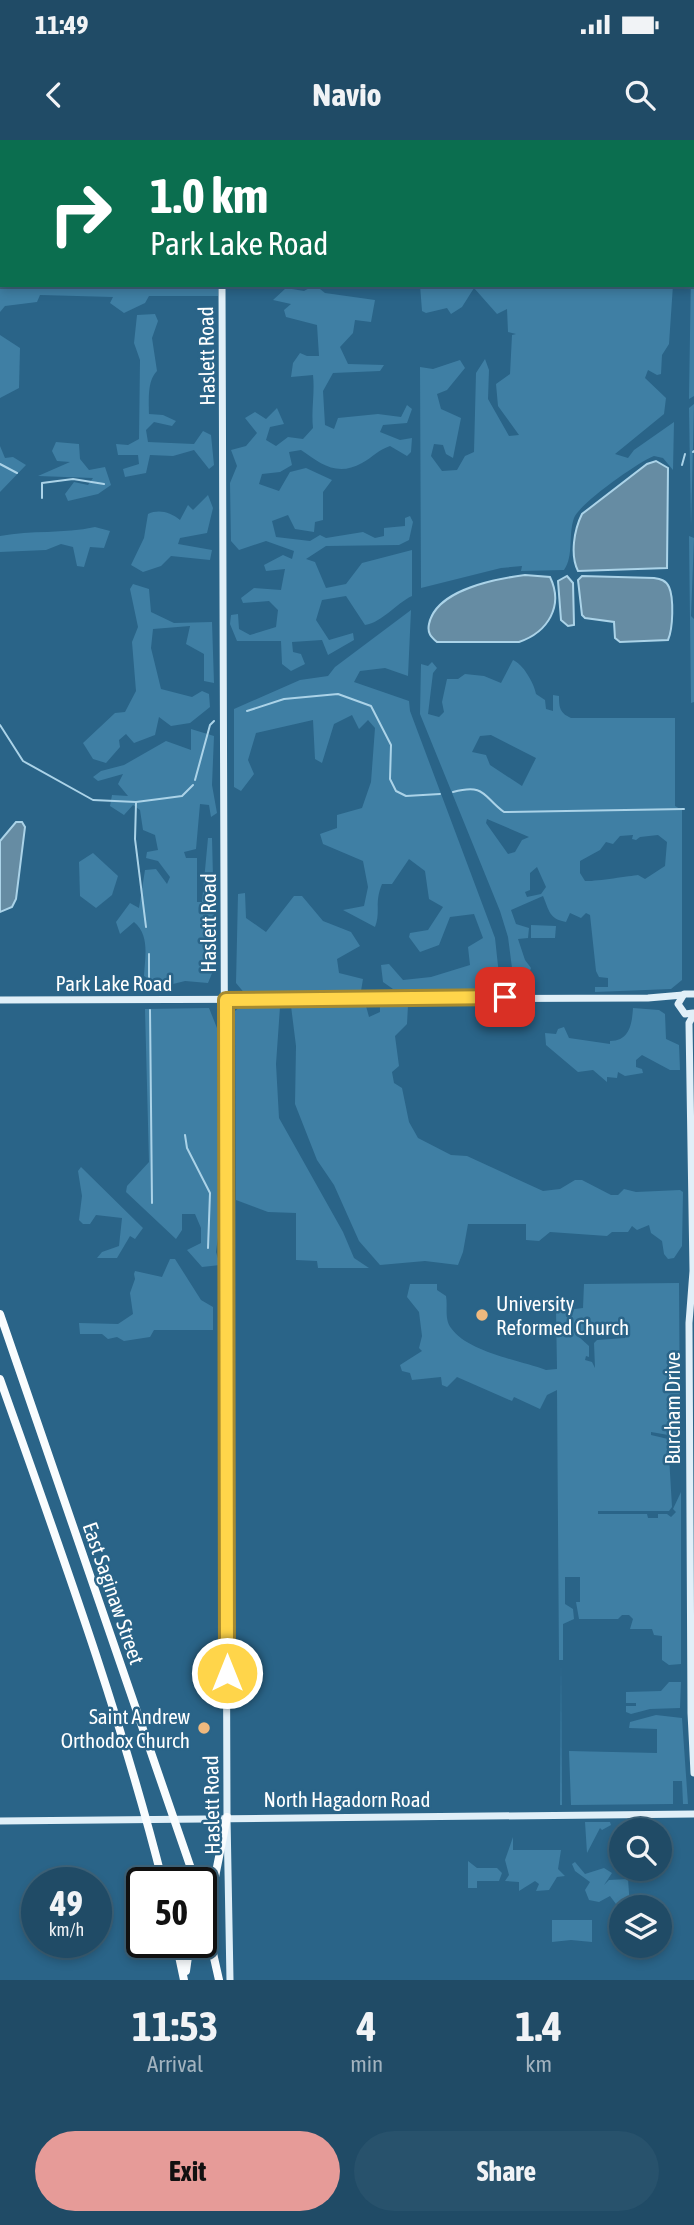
<!DOCTYPE html>
<style>
body{margin:0;font-family:"Asap Condensed",sans-serif;background:#28526c;color:#f1f3f6;height:100vh;display:flex;flex-direction:column;font-size:26px;white-space:nowrap}
*{box-sizing:border-box;margin:0}
p{font-size:23px;color:#a2b3bf}
.icon{flex:none;width:38px;height:38px;fill:none;stroke:currentColor;stroke-width:2;stroke-linecap:round;stroke-linejoin:round}
.map{position:relative;height:1840px;overflow:hidden}
.drawer{display:flex;flex-direction:column;background:#204b66;flex:1}
.drawer>*{flex:none}
.hud{position:absolute;left:0px;top:0px;width:695px;height:147px;box-shadow:0 4px 10px #0003,0 0 0 2px #3d637a;background:#0b6e4f;color:#fff;overflow:hidden}
.tools{position:absolute;left:609px;top:1678px;display:grid;gap:14px}
.tools a{display:grid;place-items:center;width:63px;height:63px;border-radius:50%;background:#204b66;box-shadow:0 4px 10px #0003,0 0 0 2px #3d637a;font-size:35px}
.speed{position:absolute;left:21px;top:1727px;display:flex;gap:14px;font-size:35px;font-weight:700;text-align:center}
.speed>*{display:grid;place-content:center;width:91px;height:91px;border-radius:50%;background:#204b66;box-shadow:0 4px 10px #0003,0 0 0 2px #3d637a;line-height:1}
.speed small{font-size:18px;font-weight:400}
.speed .limit{border:4px solid #111;border-radius:10px;background:#fff;color:#111}
.pin{position:absolute;display:grid;place-items:center;width:60px;height:60px;color:#fff;margin:-30px;border-radius:14px;box-shadow:0 4px 10px #0006}
.me{position:absolute;width:77px;margin:-38px;rotate:0deg;stroke-linejoin:round;filter:drop-shadow(0 0 5px #0008)}
.turn{display:flex;align-items:center;gap:24px;height:147px;padding:0 35px;font-size:32px}
.turn .icon{width:91px;height:91px;stroke-width:2.5}
.turn b{display:block;font-size:49px;line-height:60px}
.eta{display:flex;justify-content:space-evenly;align-items:center;height:119px;text-align:center}
.eta b{font-size:42px;font-weight:700;line-height:49px}
.action{display:flex;gap:14px;margin-top:auto;padding:14px 35px}
.action a{flex:1;height:80px;border-radius:42px;background:#e69b98;color:#111;font-size:28px;font-weight:700;line-height:80px;text-align:center}
.action a+a{background:#28526c;color:#f1f3f6}
.status{display:flex;justify-content:space-between;align-items:center;height:49px;padding:0 35px;background:#204b66;direction:ltr}
.status svg{height:19px;fill:currentColor}
header{display:flex;justify-content:space-between;align-items:center;height:91px;padding:0 35px;background:#204b66;font-size:32px;font-weight:700}
.map>svg:first-child{display:block}
.green{fill:#3f7fa4;fill-rule:evenodd}
.water{fill:#668ca3;stroke:#abd3e8;stroke-width:2}
.lines{fill:none;stroke-linecap:round;stroke-linejoin:round}
.stream{stroke:#abd3e8;stroke-width:2}
.secondary{stroke:#e0eff8;stroke-width:7}
.primary{stroke:#f9fcfe;stroke-width:8}
.route-casing{stroke:#a68a30;stroke-width:18}
.route{stroke:#ffd54a;stroke-width:12}
.poi-dot{fill:#efb97e;stroke:#2a6488;stroke-width:2.5}
.labels{text-anchor:middle;dominant-baseline:central;stroke-width:5;stroke-linejoin:round;paint-order:stroke}
.street-label{font-size:21px;fill:#fff;stroke:#2a6488}
.poi-label{font-size:21px;fill:#fff;stroke:#2a6488;text-anchor:start}
</style>
<div class="status"><b>11:49</b><svg viewBox="0 0 49 12"><path d="M0 12V9h3v3zM5 12V6h3v6zM10 12V3h3v9zM15 12V0h3v12zM26 1h20v11H26zM47 4h2v5h-2z"/></svg></div>
<header><svg class="icon" aria-label="back" viewBox="0 0 24 24"><path d="M15 5l-7 7 7 7"/></svg>Navio<svg class="icon" aria-label="search" viewBox="0 0 24 24"><circle cx="10" cy="10" r="6"/><path d="M15 15l6 6"/></svg></header>
<div class="map">
<svg width="694" height="1840" viewBox="0 0 694 1840">
<rect width="100%" height="100%" fill="#2a6488"/>
<g class="green">
<path d="M0,0H11L2,2V145H218V156H149L145,163L124,173L110,163L113,157L40,155L37,162L5,166L0,172Z"/>
<path d="M688,0H694V256L689,259L693,2Z"/>
<path d="M315,145L325,153L375,160L371,182L355,180L353,193L340,207L348,224L384,225L380,231L333,233L323,251L325,285L334,289L338,278L378,274L401,277L407,265L412,269L407,283L383,285L380,292L400,300L412,298L411,312L407,316L390,306C378,310 373,317 362,323C337,337 321,324 301,310L289,312L292,325L280,332L262,334L259,344L279,351L290,332L306,328L332,340L323,352V380L315,382L314,392L295,389L288,375L272,381L276,397L310,401L320,395L326,398L363,392L375,398L384,396V388L405,386V378L410,376L413,382L409,400L399,405L326,406L306,419L315,422L326,448L346,444L362,423L412,410V456C395,464 383,482 365,485L346,456L322,460L316,480L329,500L353,493L354,500L328,515L322,500L292,502L293,512L301,514L305,524L291,531L282,524L281,501H237L230,484L231,475L238,474L239,489L250,495L276,487L278,470L269,461L243,463L241,458L254,448L281,450L285,429L266,431L264,425L283,415L292,419L294,411L266,401L239,410L231,401L230,343L237,326L231,310L246,306L257,293L245,278L255,272L266,279L277,268L284,284L270,287L266,300L276,306L288,297L303,299L313,288C311,269 315,254 313,235L291,237L293,223L300,213L307,216H319L317,185L286,177L284,170L291,164L273,160L286,148L304,151Z"/>
<path d="M420,145H673L669,204L662,215L661,234L657,235L648,230L645,238L666,258L664,274L615,314L628,318L634,310L674,282L673,330L663,318L654,316C638,322 579,364 574,378C568,395 574,416 564,430L521,431L522,426L501,428L421,448L420,227L433,229L460,220L465,228L447,250L437,254L441,269L461,278L453,318L446,314L443,305L434,304L431,316L442,331L457,330L465,316L474,312L476,233L485,219L489,230L488,259L509,296L519,295L498,266L496,244L510,234L512,195L516,194L508,192L507,169L497,174L474,148L462,167L451,174L447,168L426,173L422,171Z"/>
<path d="M155,174L158,181L152,198L157,231C147,241 149,260 149,274L163,275L176,281L172,286L154,282L146,290L148,302L194,304L203,291L211,295L214,325L209,329L194,310L173,316L150,315L146,333L125,337L123,329L139,324L138,315H118L116,304L128,305L139,299L140,220L134,203L137,175Z"/>
<path d="M0,195L20,208L19,248L0,258Z"/>
<path d="M694,264L691,387L689,268Z"/>
<path d="M56,302L79,304L80,319L89,330L105,327L111,345L98,354L68,361L65,354L74,342L88,345L93,338L38,336L70,322L57,321L52,311Z"/>
<path d="M0,306L5,318L13,317L26,325L0,352Z"/>
<path d="M208,355L213,368L207,393L180,398L178,404L212,410L210,420L171,416L161,426L143,432L131,425L144,398L148,374C159,369 170,372 180,380L188,365L193,370Z"/>
<path d="M95,387L110,391L104,408L90,407L84,427L77,426L73,407L61,404L46,410L0,412V396C32,390 63,394 95,387Z"/>
<path d="M689,396L694,398L691,476L694,479V562L691,563Z"/>
<path d="M133,444L149,449L151,472L174,483L212,482L214,543L204,541V514L186,504L190,486L153,489L151,508L161,549L192,557L202,551L209,554L210,567L190,583L171,586L159,577L155,595L134,603L126,594L119,600L120,607L106,623L93,619L83,603L115,573L125,572L136,551L132,502L138,487L130,449Z"/>
<path d="M411,470L408,536L385,528L360,531L354,542L409,561L410,571L495,798L499,835L483,850L393,849L383,842L381,825L389,824L403,840L431,837L470,825L468,807L483,798L474,774L450,777L439,805L420,812L409,797L410,793L428,790L443,767L429,759L425,731L409,719L392,744H382C374,763 381,772 375,787L343,770L364,766L368,747L363,721L323,704L320,694L337,688V675L362,668L371,642L375,588L368,580L359,589L352,575L334,584L322,623L315,619L313,580L256,593L248,620L254,634L241,651L234,647V569L300,540L328,536L335,527Z"/>
<path d="M513,520C523,524 534,543 536,554L545,560L546,569L553,571V555L559,556C559,568 560,573 571,578H675V666L682,670V840L671,849L595,852V847H608V838L599,837L596,831L590,775L586,773L581,778L570,773L566,782C549,779 549,770 543,756L511,770L516,784L529,788L528,798L518,799L525,820L531,828L530,831L512,828L508,797L500,771L420,574L421,524L428,526L432,522L437,528L433,533L428,574L439,577L444,572L442,562L447,539H458L465,534L484,536L501,543ZM491,595L536,618L522,646L490,625L486,615L472,612L480,596ZM487,679L529,697L522,700L515,712L508,714L486,683ZM633,695L632,699L636,700L640,697L658,695L667,702L665,726L645,739L638,735C630,736 591,742 585,741L580,733V721L600,710L606,702L613,704L620,696ZM537,727L546,747L541,754L527,757L525,752L530,750V733Z"/>
<path d="M191,589L214,596L212,645L217,673L211,677L209,665L200,664L196,709L184,712L186,718H197V762H202L208,698H212L214,778L203,791C219,808 217,823 208,843L185,841L161,847L144,836C145,817 150,795 134,782L120,794L116,782L130,763L139,768L145,730L156,729L167,744L170,737L158,721L146,718L147,712L158,710L155,695L143,690L140,670L133,665L124,675L110,666L112,655L128,656L118,644L123,634L98,641L93,637L101,631L124,625L166,601L191,610Z"/>
<path d="M93,713L118,736L112,755L96,768L80,756L79,722Z"/>
<path d="M245,753L246,778L266,792L294,756H302L323,781L351,792L360,806L337,819L339,833L363,839L361,851L246,855L236,843L238,754Z"/>
<path d="M531,785L556,786L555,798H531Z"/>
<path d="M380,865H408L407,884L395,896L399,926L392,932L394,943L402,948L409,982L418,998L451,1015L467,1016L543,1051L560,1049L575,1040H582L611,1055H618L624,1049L636,1052L680,1050L683,1052L682,1106L674,1118L668,1119L664,1114L662,1101L651,1093L649,1085L637,1090L632,1086L628,1092H612L607,1096L550,1092L539,1101L526,1100V1084H468L463,1112L458,1125L425,1121L380,1125L359,1101L334,1045L317,1020L295,964L296,906L291,866H366L369,877L380,872Z"/>
<path d="M241,866L280,867L276,924L279,978L343,1092L354,1118L369,1128H318L317,1121L296,1120V1073L268,1072L236,1060L235,871Z"/>
<path d="M209,868L217,888L219,1089L216,1112L220,1125L202,1127L187,1110L201,1103V1088L195,1074H182V1090L176,1099L126,1052L127,1046L149,1022L145,869Z"/>
<path d="M633,868L659,870L665,874L666,899L679,905L680,930H670L642,915L636,920V927L642,929L643,933L625,936L618,932L617,938L607,937V942L593,930L578,932L546,905L545,893L556,894L558,889L564,887L569,898L610,904V901C630,901 632,883 633,868Z"/>
<path d="M81,1027L143,1088L135,1099L130,1096L117,1118H97L102,1112L119,1106L122,1078L96,1075L90,1084H83L79,1080L82,1056L78,1031Z"/>
<path d="M170,1119H175L201,1160L213,1167V1190H154L150,1197L124,1201L117,1197L108,1199L102,1194H80L79,1183L118,1184L133,1174L130,1153L135,1139L134,1134L135,1131L162,1137Z"/>
<path d="M679,1143L680,1297L651,1292V1295L668,1299L672,1367L669,1371H598V1374H647L648,1378H658V1374H667L671,1377L676,1372L673,1369L681,1352V1524L669,1525L662,1520V1496L654,1495L652,1489H630L633,1479L629,1475H622L618,1479H579L576,1462H580V1437H565V1464L573,1469L574,1479L563,1484V1520H559L557,1250L547,1255L540,1269L514,1257L512,1261L457,1237L447,1247L442,1245L441,1237L412,1240L410,1233L402,1231L400,1225L422,1211L419,1208L422,1196L419,1172L407,1157L410,1144H437V1150L446,1156C448,1166 444,1179 451,1188C468,1212 518,1220 546,1230L557,1229L556,1169L562,1161L568,1164L567,1170L583,1168L584,1144ZM587,1186L598,1195L626,1194L625,1198L597,1200L594,1203L595,1228L592,1222L585,1220L586,1216L589,1217V1206L579,1197Z"/>
<path d="M561,1523L562,1665H560Z"/>
<path d="M669,1542H681L680,1568L650,1569L631,1574L626,1572V1566H636V1563H626V1552L661,1551Z"/>
<path d="M656,1575L682,1578L688,1664H683L682,1641H673V1664L571,1665L569,1611L657,1613V1589L629,1588L630,1582Z"/>
<path d="M585,1682H610L611,1685L602,1690L600,1688L587,1713Z"/>
<path d="M513,1697V1710H561L558,1729L565,1736L557,1737L549,1750L536,1751L539,1744L535,1741L519,1751V1742L505,1741L509,1735L505,1720Z"/>
<path d="M468,1721L477,1728H497L502,1733L499,1741H477V1748H468Z"/>
<path d="M575,1722L585,1734L604,1728L612,1733L604,1745L609,1740L628,1739L630,1767L619,1768L610,1756L599,1762L589,1760L585,1750L590,1742L575,1731L572,1724Z"/>
<path d="M552,1780H592V1802L571,1800L552,1802Z"/>
</g>
<g class="water">
<path d="M656,321L668,328L667,428L578,431C570,415 574,390 582,374L647,324Z"/>
<path d="M525,435L550,437C564,466 548,492 519,502H437C431,497 427,493 429,484C436,450 495,439 525,435Z"/>
<path d="M567,436L573,443L574,485L568,486L561,480L558,441Z"/>
<path d="M582,436L654,438C660,439 666,440 669,447C674,458 673,489 668,500L620,502L615,498L614,482L585,478L582,475L578,440Z"/>
<path d="M16,682H22L25,687L16,759L12,767L0,772V701Z"/>
</g>
<g class="lines">
<g class="stream">
<path d="M691,0V2"/>
<path d="M693,101L694,103"/>
<path d="M693,312L694,311"/>
<path d="M0,324L17,333"/>
<path d="M682,325L685,314"/>
<path d="M42,358V343L73,339L104,344"/>
<path d="M247,571L284,559L338,554L371,566L391,605L390,639L396,651L406,656L440,654"/>
<path d="M0,585L23,621L93,660L136,662L167,658L182,656L193,645"/>
<path d="M195,640L210,585L214,581"/>
<path d="M453,652C486,643 483,657 504,672L684,669"/>
<path d="M136,663L135,699L146,787"/>
<path d="M149,814V847"/>
<path d="M150,870L152,1063"/>
<path d="M185,995L187,1008L210,1053L208,1108"/>
</g>
<g class="secondary">
<path d="M221,0V2"/>
<path d="M222,145L227,1677L230,1840"/>
<path d="M0,860L648,858L683,855"/>
<path d="M693,873L685,874L678,864L684,854H694"/>
<path d="M694,874L689,883L693,1131L689,1183L691,1573L694,1633"/>
<path d="M0,1681L694,1674"/>
</g>
<g class="primary">
<path d="M0,1174L196,1743"/>
<path d="M0,1239C59,1406 120,1572 163,1743"/>
<path d="M201,1760L219,1840"/>
<path d="M201,1774L213,1747L227,1677"/>
<path d="M176,1802L184,1840"/>
<path d="M186,1831L190,1802"/>
</g>
</g>
<g class="lines">
<defs>
<path id="route" d="M227,1533L226,860L505,857"/>
</defs>
<use href="#route" class="route-casing"/>
<use href="#route" class="route"/>
</g>
<g class="poi-dot">
<circle cx="482" cy="1175" r="7"/>
<circle cx="204" cy="1588" r="7"/>
</g>
<g class="labels">
<g class="street-label">
<text transform="translate(206 216) rotate(-91)">Haslett Road</text>
<text transform="translate(208 783) rotate(-90)">Haslett Road</text>
<text x="114" y="843">Park Lake Road</text>
<text transform="translate(672 1268) rotate(-90)">Burcham Drive</text>
<text transform="translate(114 1453) rotate(71)">East Saginaw Street</text>
<text x="347" y="1659">North Hagadorn Road</text>
<text transform="translate(211 1665) rotate(-91)">Haslett Road</text>
</g>
<g class="poi-label">
<text x="496" y="1163">University<tspan x="496" dy="24">Reformed Church</tspan></text>
<text x="190" y="1576" text-anchor="end">Saint Andrew<tspan x="190" dy="24">Orthodox Church</tspan></text>
</g>
</g>
</svg>
<div class="tools">
<a><svg class="icon" aria-label="search" viewBox="0 0 24 24"><circle cx="10" cy="10" r="6"/><path d="M15 15l6 6"/></svg></a>
<a><svg class="icon" aria-label="layers" viewBox="0 0 24 24"><path d="M12 4l9 5-9 5-9-5zM3 14l9 5 9-5"/></svg></a>
</div>
<div class="speed"><div>49<small>km/h</small></div><div class="limit">50</div></div>
<div class="pin" style="left:505px;top:857px;background:#d93025"><svg class="icon" aria-label="arrive" viewBox="0 0 24 24"><path d="M6 21V4h12l-3 4 3 4H6"/></svg></div>
<svg class="me" style="left:227px;top:1533px" viewBox="-20 -20 40 40"><circle r="17" fill="#ffd54a" stroke="#fff" stroke-width="3"/><path d="M0-11L8 9 0 5-8 9z" fill="#fff"/></svg>
<div class="hud">
<div class="turn"><svg class="icon" aria-label="right" viewBox="0 0 24 24"><path d="M7 20v-9h11M14 6l5 5-5 5"/></svg><div><b>1.0 km</b>Park Lake Road</div></div>
</div>
</div>
<section class="drawer">
<div class="eta">
<div><b>11:53</b><p>Arrival</p></div>
<div><b>4</b><p>min</p></div>
<div><b>1.4</b><p>km</p></div>
</div>
<div class="action"><a>Exit</a><a>Share</a></div>
</section>
